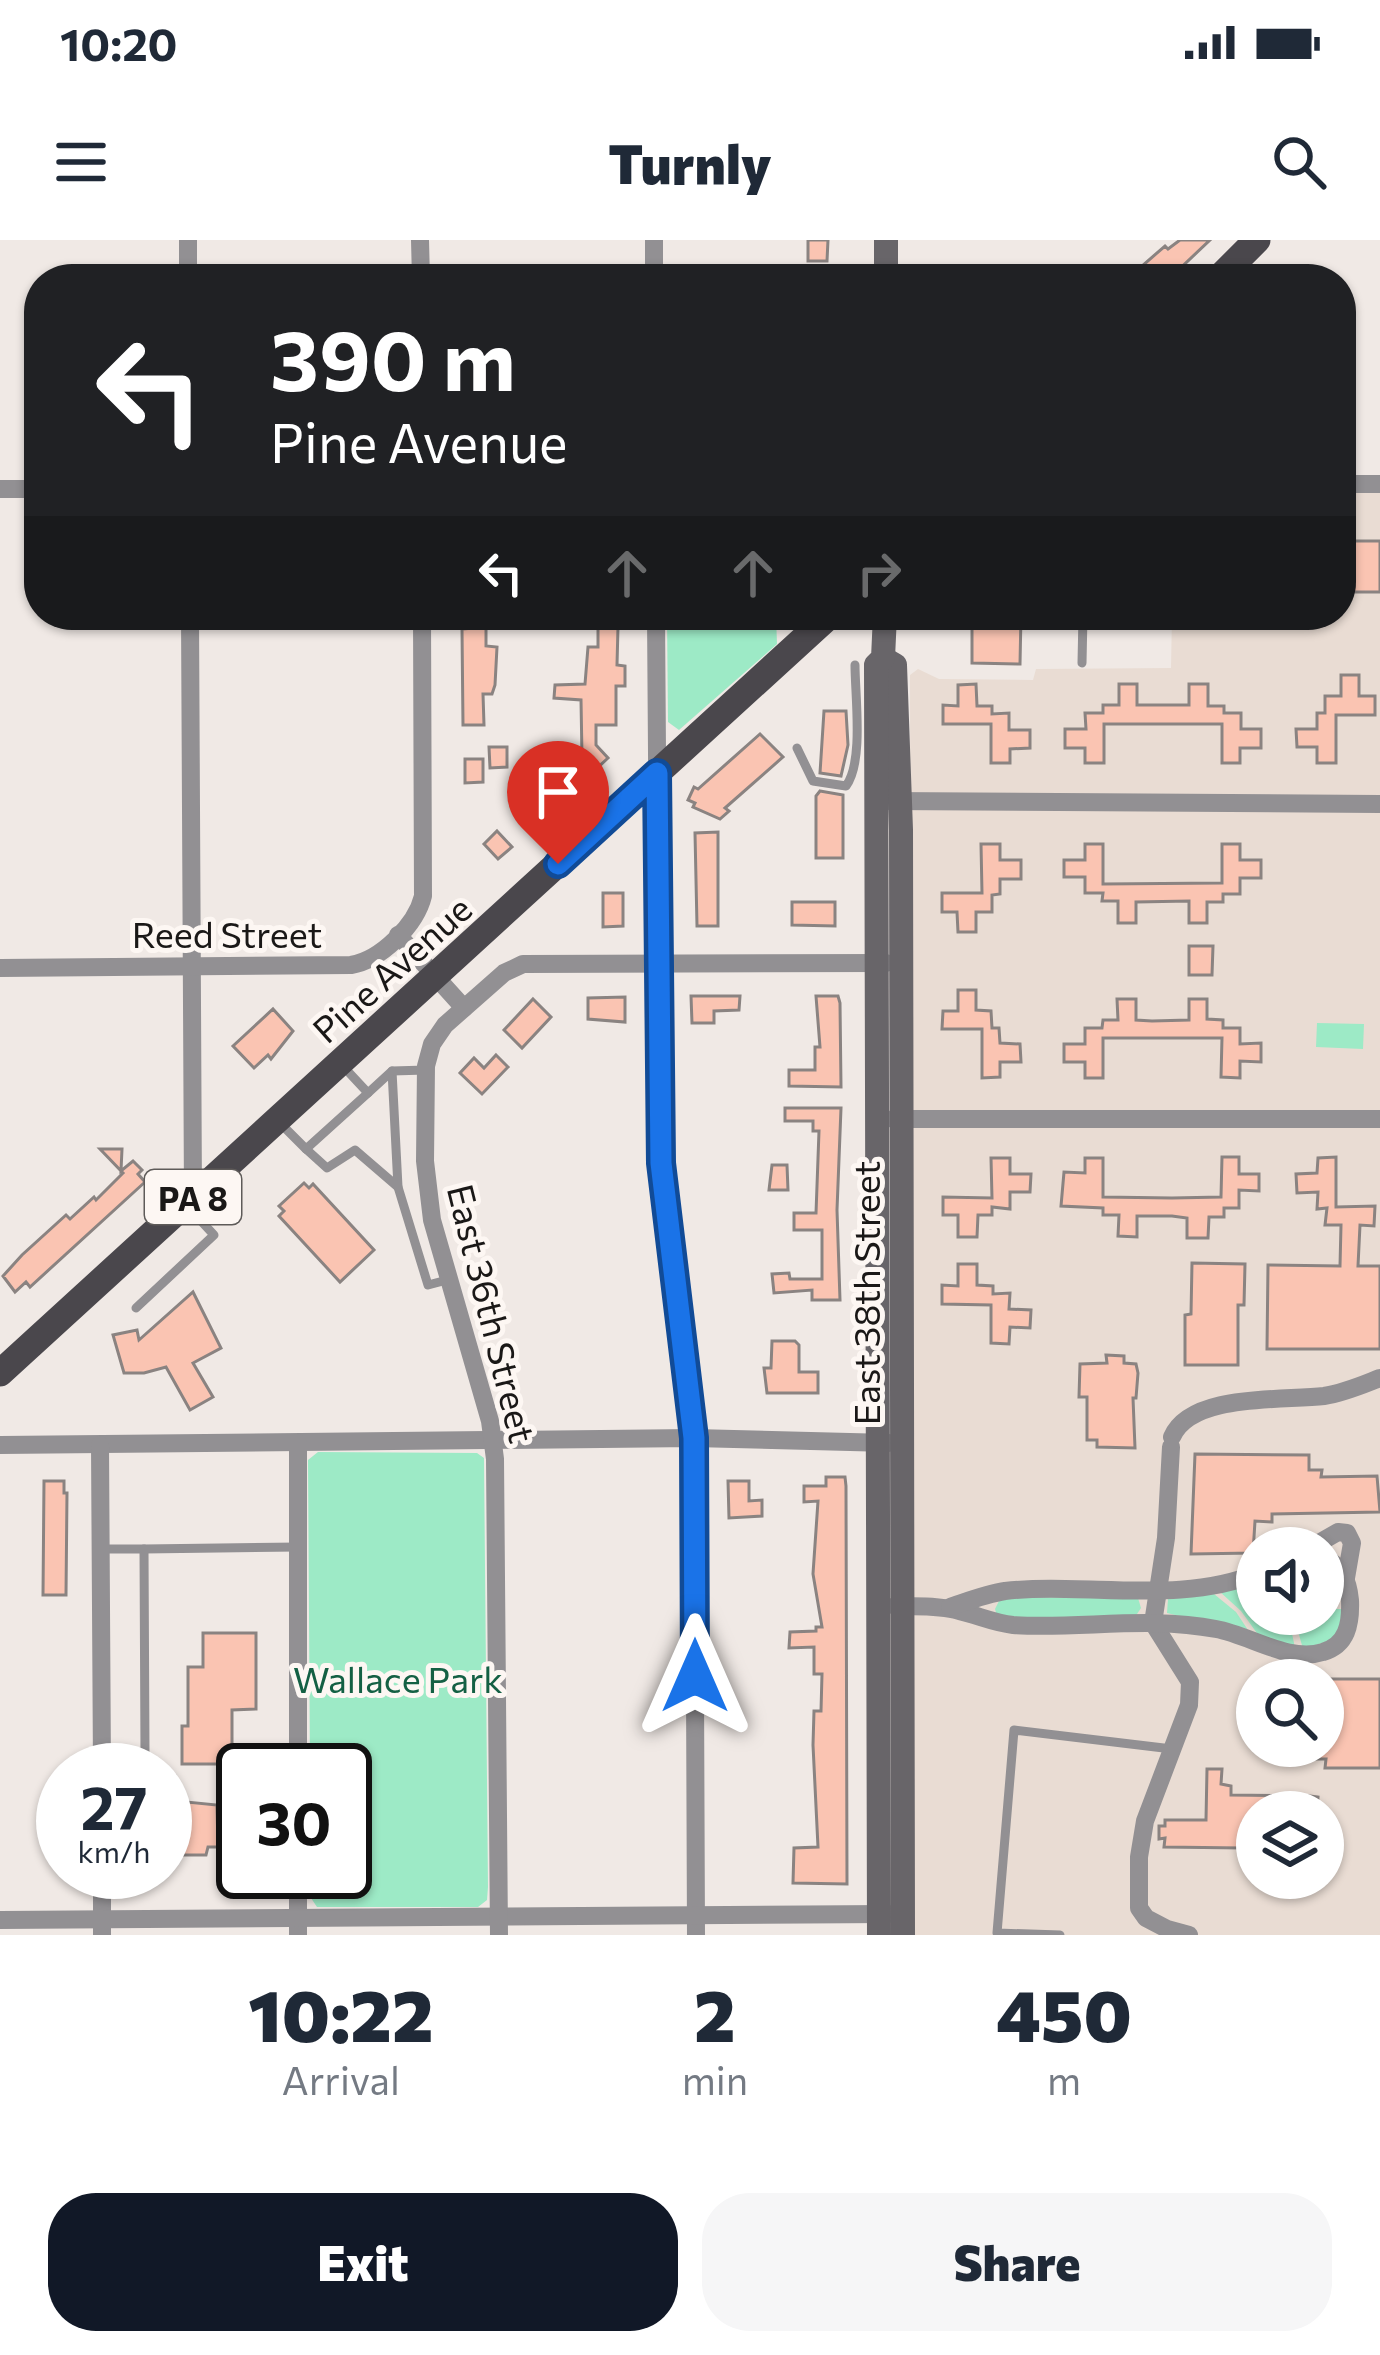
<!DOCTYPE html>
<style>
body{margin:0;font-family:Commissioner,sans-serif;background:#f6f6f7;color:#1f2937;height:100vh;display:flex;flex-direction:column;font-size:45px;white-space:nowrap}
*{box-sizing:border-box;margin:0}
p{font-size:39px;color:#747a83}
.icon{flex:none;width:66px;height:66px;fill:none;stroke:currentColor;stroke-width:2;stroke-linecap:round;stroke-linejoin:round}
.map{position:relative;height:1695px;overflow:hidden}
.details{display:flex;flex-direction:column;background:#fff;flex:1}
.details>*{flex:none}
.guide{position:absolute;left:24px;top:24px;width:1332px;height:366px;border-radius:48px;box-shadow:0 3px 9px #0004;background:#202124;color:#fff;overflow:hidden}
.controls{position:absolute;left:1236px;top:1287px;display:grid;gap:24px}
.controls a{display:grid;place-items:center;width:108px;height:108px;border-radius:50%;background:#fff;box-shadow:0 3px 9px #0004;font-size:60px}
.speed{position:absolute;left:36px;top:1503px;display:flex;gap:24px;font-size:60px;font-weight:700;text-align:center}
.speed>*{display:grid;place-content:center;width:156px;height:156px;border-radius:50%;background:#fff;box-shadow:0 3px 9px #0004;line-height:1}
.speed small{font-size:30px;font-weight:400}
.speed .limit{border:6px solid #111;border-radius:18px;background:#fff;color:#111}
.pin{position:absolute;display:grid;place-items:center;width:102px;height:102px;color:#fff;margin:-123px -51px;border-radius:50% 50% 50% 0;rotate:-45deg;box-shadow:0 0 12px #0007}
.pin .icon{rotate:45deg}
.me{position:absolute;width:132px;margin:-66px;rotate:0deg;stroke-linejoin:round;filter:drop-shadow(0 0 9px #0008)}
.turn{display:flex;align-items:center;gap:42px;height:252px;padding:0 48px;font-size:54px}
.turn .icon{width:156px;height:156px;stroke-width:2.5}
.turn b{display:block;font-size:84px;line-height:102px}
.lanes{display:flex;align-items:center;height:114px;padding:0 48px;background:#0003;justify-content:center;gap:60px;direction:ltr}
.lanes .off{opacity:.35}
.eta{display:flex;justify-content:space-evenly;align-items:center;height:204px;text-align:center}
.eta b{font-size:72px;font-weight:800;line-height:84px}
.primary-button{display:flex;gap:24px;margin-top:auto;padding:24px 48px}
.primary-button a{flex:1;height:138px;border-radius:48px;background:#111827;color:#fff;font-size:48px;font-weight:800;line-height:138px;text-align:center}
.primary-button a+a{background:#f6f6f7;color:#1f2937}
.status{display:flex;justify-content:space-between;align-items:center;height:84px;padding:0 60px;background:#fff;direction:ltr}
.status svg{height:33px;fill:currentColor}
header{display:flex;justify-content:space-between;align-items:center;height:156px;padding:0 48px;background:#fff;font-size:54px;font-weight:800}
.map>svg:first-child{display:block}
.built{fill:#e9dcd3;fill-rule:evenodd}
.green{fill:#9deac6}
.building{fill:#fac4b2;stroke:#8a8381;stroke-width:3}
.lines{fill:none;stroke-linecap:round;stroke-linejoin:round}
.lane{stroke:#929093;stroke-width:9}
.street{stroke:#929093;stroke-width:18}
.secondary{stroke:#686569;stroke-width:24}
.primary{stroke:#4a474c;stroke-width:27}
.route-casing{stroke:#114b97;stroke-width:30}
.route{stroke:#1a73e8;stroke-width:21}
.labels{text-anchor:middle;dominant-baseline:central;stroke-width:10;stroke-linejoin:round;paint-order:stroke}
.shield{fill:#fdf7f3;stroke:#5e5b59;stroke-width:3}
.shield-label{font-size:33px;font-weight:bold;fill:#1a1817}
.street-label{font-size:36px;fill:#1a1817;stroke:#fdf7f3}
.park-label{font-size:36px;fill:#146044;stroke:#fdf7f3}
</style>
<div class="status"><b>10:20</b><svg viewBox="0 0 49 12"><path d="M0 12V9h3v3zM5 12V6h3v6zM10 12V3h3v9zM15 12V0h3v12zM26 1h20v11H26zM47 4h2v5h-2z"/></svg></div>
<header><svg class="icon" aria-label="menu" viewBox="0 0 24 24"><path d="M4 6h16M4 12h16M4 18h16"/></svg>Turnly<svg class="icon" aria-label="search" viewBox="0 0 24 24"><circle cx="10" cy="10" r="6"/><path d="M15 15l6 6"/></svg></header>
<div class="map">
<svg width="1380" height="1695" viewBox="0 0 1380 1695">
<rect width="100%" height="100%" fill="#f0e9e5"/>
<path class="built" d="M1341,251L1380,252V1695H912L910,435L918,429L939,439L1033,440L1036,429L1171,428L1172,375H1341ZM1257,1308H1323V1374H1257ZM1257,1440H1323V1506H1257ZM1257,1572H1323V1638H1257Z"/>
<g class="green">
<path d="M286,28V32H307V39H201V29Z"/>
<path d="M667,375H776L777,404L679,490L668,482Z"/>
<path d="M1317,783L1364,784L1363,809L1316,807Z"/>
<path d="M318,1212L477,1213L484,1218L488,1647L487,1660L478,1667H317L311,1658V1632H345V1530H310L308,1220Z"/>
<path d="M1257,1341V1374H1288L1295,1408L1259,1396L1241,1371L1219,1351Z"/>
<path d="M1214,1354L1236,1372L1250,1393L1167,1373L1168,1359Z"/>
<path d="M1001,1357L1138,1358L1141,1368L1135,1377L1010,1380L997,1376L995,1369Z"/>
<path d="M1334,1369H1341L1342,1386L1335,1399L1303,1409L1298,1391L1318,1386Z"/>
</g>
<g class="building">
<path d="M808,0H828L827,21H808Z"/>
<path d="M1180,0H1210L1171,37L1167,32L1160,39H1134L1145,29L1142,26L1165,6L1168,9Z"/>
<rect x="1341" y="301" width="39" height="51"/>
<path d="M972,375H1021L1020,424L972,423Z"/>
<path d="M486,387V406L497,407L495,445L492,454H483L484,485H463L462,389Z"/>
<path d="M598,387H618L617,425L625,426V446H616V485H596V505L608,518L540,581L522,565L542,543L538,539L573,507L582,517L581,460L554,458L555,445L585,444L588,407H598Z"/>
<path d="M1341,435H1359V456H1375V475H1336V523H1317V507H1297L1296,489H1317V473H1325V456H1341Z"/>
<path d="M976,444L977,466H992V474L1009,473V490H1030V508L1010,509V523H991V484H943V465L958,466V445Z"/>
<path d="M1119,444H1137V465H1189V444H1208V466H1224V473H1241V489H1261V508H1240V523H1222V484H1104V523H1085V508H1065V489H1086L1085,473H1103V465H1119Z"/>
<path d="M824,471H846L848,505L841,536L820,533Z"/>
<path d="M760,494L783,517L725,568L729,571L720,579L693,567L695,563L688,560L694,547L698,549Z"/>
<path d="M489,507H507V527L490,528Z"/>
<path d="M465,519H483V542L465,543Z"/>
<path d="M820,551L843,555V618H816V556Z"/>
<path d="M497,591L512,607L498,619L484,604Z"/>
<path d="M718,592V686H697L695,593Z"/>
<path d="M981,604H1000V620H1021V639H1000V654L992,655V672H976V692H958L957,672H942V653H982Z"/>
<path d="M1085,604H1103V644L1222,643V604H1240V620H1261V638H1240V654H1223V662H1207V683H1189V661L1136,662V683H1118V661H1102L1103,653H1085V637H1064V620H1085Z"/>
<path d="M603,653H623V686L603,687Z"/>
<path d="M792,662H835V686L792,685Z"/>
<path d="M1189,706H1213L1212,735H1189Z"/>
<path d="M958,750H976V770L991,771L992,788H999L1000,803L1020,804L1021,822H1000V837L982,838V789H942L943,771H958Z"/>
<path d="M691,756H740L739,770L714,771V783H692Z"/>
<path d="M816,756H838L840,763L841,847L789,846V830H815V807H820Z"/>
<path d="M625,757V782L588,779V758Z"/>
<path d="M533,759L551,777L522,808L504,790Z"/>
<path d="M1117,759H1136V780L1152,781L1189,780V759H1207V779L1223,780V788H1240V804L1261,803V822L1240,821V838L1221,837L1222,798H1103V838H1085V822H1064V804H1085V788H1102L1103,780H1118Z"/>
<path d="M273,769L293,791L271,819L268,815L254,828L233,806Z"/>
<path d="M496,815L508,827L482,854L460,833L474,818L484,828Z"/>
<path d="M785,868H841L837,970L840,1060H812V1050L774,1053L772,1034L789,1033L790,1039H822V990H794V973H816L819,891H813V881H785Z"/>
<path d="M100,909H122L121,931L133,921L142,930L138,934L145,942L30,1047L26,1042L15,1052L3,1036L22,1015L66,975L70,979L94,957L96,960L123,933Z"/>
<path d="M1222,917H1239V934H1259V951L1239,950V968H1224V977H1209L1208,998H1187V978L1172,976H1137V997L1118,996L1119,975H1103V968L1061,966L1064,932L1085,933V918H1103V957L1172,958L1221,957Z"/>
<path d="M1336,917V967L1375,966L1374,986L1360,985L1358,1026H1380V1109H1267L1268,1025L1340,1026L1341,985H1325L1327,968L1317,969L1318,952L1297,953L1296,934L1317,933L1318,918Z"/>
<path d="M991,918H1010V934H1031L1030,952H1010V969L992,967V975H978L977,997H958V975H943V957L992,958Z"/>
<path d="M772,925H787L788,950H769Z"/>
<path d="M304,943L309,948L313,944L374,1010L340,1042L279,976L284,971L279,966Z"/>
<path d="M1192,1023L1245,1024L1244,1065H1238V1125H1185V1075L1191,1074Z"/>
<path d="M958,1024H977V1045L993,1046V1054L1010,1053L1009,1069L1031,1070L1030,1088L1010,1087L1009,1104L991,1103V1065L942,1064V1045L958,1046Z"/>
<path d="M193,1052L221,1108L193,1123L213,1157L190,1170L166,1127L144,1133H124L113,1095L137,1090L139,1100Z"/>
<path d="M772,1101H795L799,1105V1132H818V1153H767L764,1128H771Z"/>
<path d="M1106,1115L1124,1116V1123L1136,1124L1138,1133L1136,1158H1133L1135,1208L1097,1207V1200H1087V1157H1079L1080,1124L1107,1123Z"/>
<path d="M1195,1214L1309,1215V1230H1322L1321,1237L1377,1236L1380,1272L1272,1274V1282L1255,1281L1253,1313L1191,1314Z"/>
<path d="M826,1237H845L846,1246L847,1644L793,1643L794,1608L818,1607L813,1505L814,1471H821L822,1434H814V1407L789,1408L790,1392L816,1391V1387H822L813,1334L818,1261L804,1262V1246H826Z"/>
<path d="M44,1241H64V1253H67L66,1355H43Z"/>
<path d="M728,1241H749V1261L762,1260V1276L729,1278Z"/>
<path d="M203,1393H256V1469L232,1470V1524H182V1486H188V1427H203Z"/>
<path d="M1323,1439H1380V1528H1325L1326,1519H1309V1506H1323Z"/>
<path d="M1207,1529H1222L1221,1544L1231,1546V1555L1310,1556L1318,1557L1317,1572H1257V1584L1243,1583L1242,1608L1164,1607L1165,1598L1159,1599V1586H1165V1580H1206Z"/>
<path d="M165,1536H175L176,1561L217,1565L218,1607H208L206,1615H165Z"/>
</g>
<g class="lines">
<g class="lane">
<path d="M932,39C951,30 996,26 1014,39"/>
<path d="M1082,423L1083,375"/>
<path d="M797,508L813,541L846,546C864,522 855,456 855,425"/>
<path d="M392,831L398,947L428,1045L447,1040"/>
<path d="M368,853L392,831L426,830"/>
<path d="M281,884L306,909L368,853L341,824"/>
<path d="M306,909L327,928L355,910L398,947"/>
<path d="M136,1068L214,995L189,968"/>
<path d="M101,1309H144L145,1515L130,1521L102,1519"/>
<path d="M144,1309L298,1307"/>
<path d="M1060,1695L997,1693L1014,1490L1172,1509"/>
</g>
<g class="street">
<path d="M188,0V39"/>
<path d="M420,0L421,39"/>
<path d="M654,0V39"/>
<path d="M1341,244H1380"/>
<path d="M0,249H39"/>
<path d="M190,375L193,957"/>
<path d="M656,375L660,923L694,1198L696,1695"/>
<path d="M887,561L1380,564"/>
<path d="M398,695L464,768"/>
<path d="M0,728L351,725C381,720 416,685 423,656L422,375"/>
<path d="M893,879H1380"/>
<path d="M1172,1197C1191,1153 1282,1161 1324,1156C1344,1153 1362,1145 1380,1138"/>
<path d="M0,1205L694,1198L889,1203"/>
<path d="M100,1205L102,1530"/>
<path d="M1171,1207L1166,1298L1153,1383L1190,1442L1189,1465L1145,1581L1139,1617V1668L1146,1678L1167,1689L1189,1695"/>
<path d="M1310,1308L1338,1292L1347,1293L1352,1303L1346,1338"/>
<path d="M895,1366C916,1367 939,1365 959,1371C977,1375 994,1383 1013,1385C1081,1389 1149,1376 1216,1389C1250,1395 1289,1423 1323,1412C1347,1405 1351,1384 1350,1360C1348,1339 1341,1326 1323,1316"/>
<path d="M950,1367C968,1361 986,1354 1005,1351C1085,1342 1182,1365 1257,1333"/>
<path d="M298,1530V1203"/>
<path d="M298,1632V1695"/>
<path d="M0,1680L889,1674"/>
<path d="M102,1695V1632"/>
<path d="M499,1695L495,1219L490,1181L432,980L425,921L426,826L432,804L445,785L504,733L523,724L886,723"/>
</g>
<g class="secondary">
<path d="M886,0V39"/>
<path d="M883,418L895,425L901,590L903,1695"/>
<path d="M879,1695L876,425L883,418L885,375"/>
</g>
<g class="primary">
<path d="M1218,39L1257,0"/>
<path d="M0,1133L830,375"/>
</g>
</g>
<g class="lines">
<defs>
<path id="route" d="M558,624L657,533L661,923L694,1198L695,1436"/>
</defs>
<use href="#route" class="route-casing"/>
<use href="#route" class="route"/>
</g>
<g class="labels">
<rect class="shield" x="145" y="930" width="96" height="54" rx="9"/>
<g class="shield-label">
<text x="193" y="957">PA 8</text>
</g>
<g class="street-label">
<text x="227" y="693">Reed Street</text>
<text transform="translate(391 728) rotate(-42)">Pine Avenue</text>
<text transform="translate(865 1053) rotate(-90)">East 38th Street</text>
<text transform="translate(493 1073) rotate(76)">East 36th Street</text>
</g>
<g class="park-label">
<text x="398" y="1438">Wallace Park</text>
</g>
</g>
</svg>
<div class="controls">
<a><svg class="icon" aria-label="sound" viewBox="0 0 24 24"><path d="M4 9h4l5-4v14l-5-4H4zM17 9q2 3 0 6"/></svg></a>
<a><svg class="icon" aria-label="search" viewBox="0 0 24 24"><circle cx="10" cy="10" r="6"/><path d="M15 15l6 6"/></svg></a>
<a><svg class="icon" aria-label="layers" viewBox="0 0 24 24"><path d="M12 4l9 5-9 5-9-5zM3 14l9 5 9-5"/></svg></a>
</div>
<div class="speed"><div>27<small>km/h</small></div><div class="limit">30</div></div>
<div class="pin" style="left:558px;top:624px;background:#d93025"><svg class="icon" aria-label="arrive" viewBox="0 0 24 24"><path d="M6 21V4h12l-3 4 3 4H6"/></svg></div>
<svg class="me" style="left:695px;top:1436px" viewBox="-20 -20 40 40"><path d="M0-17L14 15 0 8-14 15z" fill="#1a73e8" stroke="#fff" stroke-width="4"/></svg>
<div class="guide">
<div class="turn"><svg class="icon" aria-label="left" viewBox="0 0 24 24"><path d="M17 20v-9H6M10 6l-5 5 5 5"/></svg><div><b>390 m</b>Pine Avenue</div></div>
<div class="lanes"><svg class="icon" aria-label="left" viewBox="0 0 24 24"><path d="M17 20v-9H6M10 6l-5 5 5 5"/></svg><svg class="icon off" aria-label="ahead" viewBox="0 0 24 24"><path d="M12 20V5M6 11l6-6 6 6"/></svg><svg class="icon off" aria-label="ahead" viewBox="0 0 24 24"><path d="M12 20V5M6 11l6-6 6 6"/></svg><svg class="icon off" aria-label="right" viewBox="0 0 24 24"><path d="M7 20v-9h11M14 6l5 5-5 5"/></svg></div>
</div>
</div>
<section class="details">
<div class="eta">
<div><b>10:22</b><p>Arrival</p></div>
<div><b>2</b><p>min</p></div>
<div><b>450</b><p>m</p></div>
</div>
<div class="primary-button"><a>Exit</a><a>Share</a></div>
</section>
